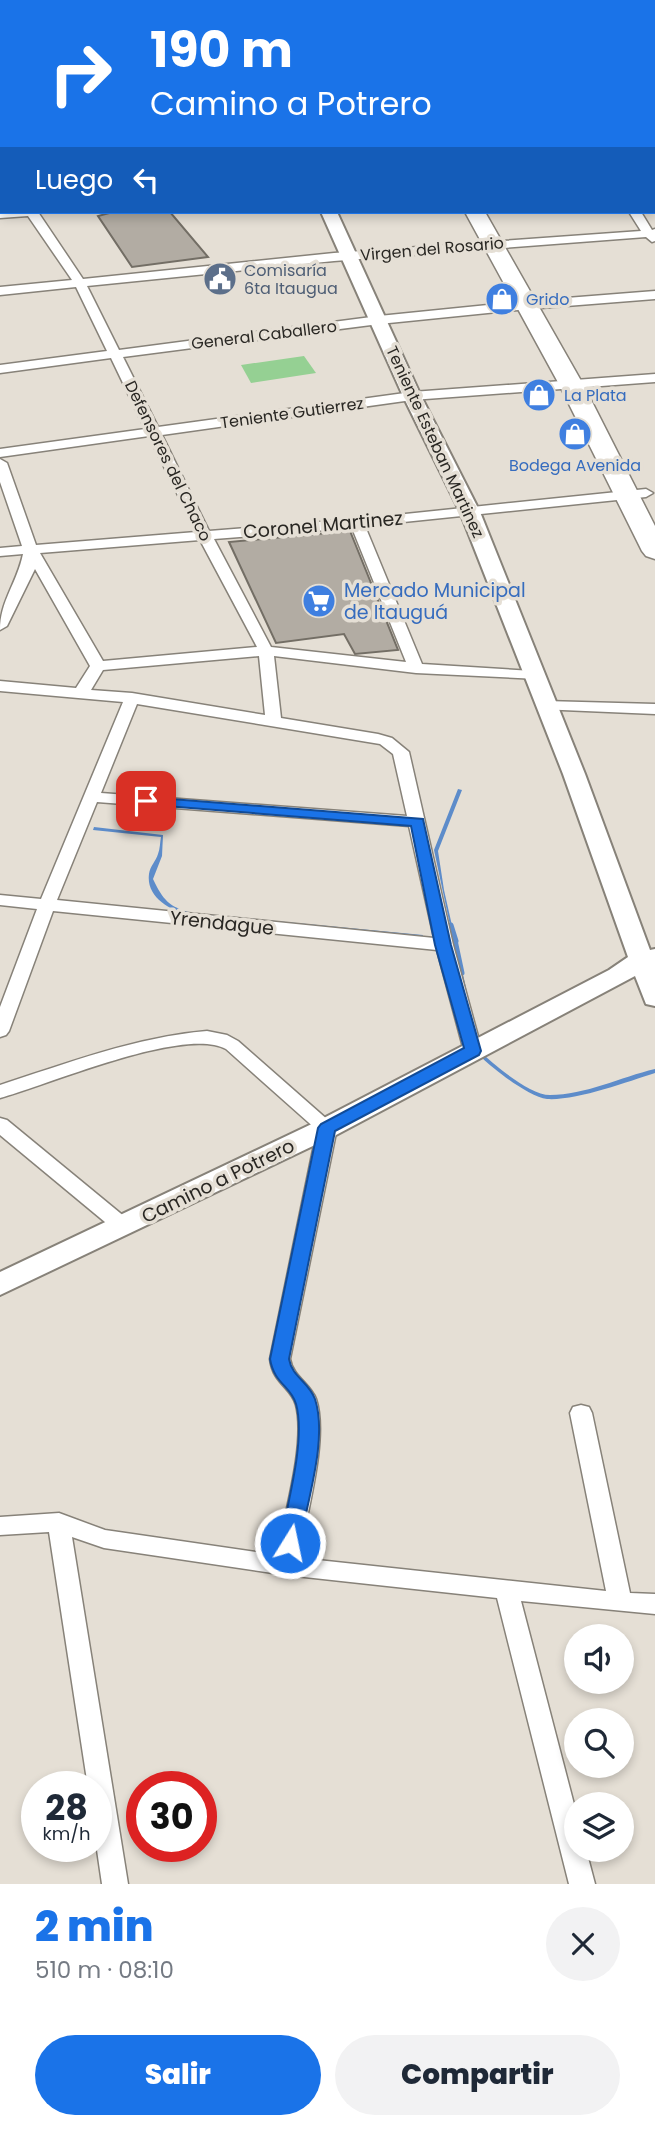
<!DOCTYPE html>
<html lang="es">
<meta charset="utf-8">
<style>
body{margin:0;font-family:Poppins,sans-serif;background:#f2f2f3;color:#1f2937;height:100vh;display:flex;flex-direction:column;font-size:26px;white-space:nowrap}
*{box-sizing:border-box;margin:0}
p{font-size:23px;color:#747a83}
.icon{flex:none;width:38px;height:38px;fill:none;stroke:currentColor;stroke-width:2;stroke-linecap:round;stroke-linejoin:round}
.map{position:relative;height:1884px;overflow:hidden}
.panel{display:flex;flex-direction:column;background:#fff;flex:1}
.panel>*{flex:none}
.guide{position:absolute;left:0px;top:0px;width:656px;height:214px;box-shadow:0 4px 10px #0003;background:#1a73e8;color:#fff;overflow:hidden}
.buttons{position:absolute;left:564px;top:1624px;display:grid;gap:14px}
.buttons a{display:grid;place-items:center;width:70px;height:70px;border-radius:50%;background:#fff;box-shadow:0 4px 10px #0003;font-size:35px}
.speed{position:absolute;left:21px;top:1771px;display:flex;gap:14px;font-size:35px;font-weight:700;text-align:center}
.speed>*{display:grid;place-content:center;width:91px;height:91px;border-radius:50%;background:#fff;box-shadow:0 4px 10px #0003;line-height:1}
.speed small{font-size:18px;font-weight:400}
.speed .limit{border:10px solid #d22;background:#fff;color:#111}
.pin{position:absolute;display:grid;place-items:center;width:60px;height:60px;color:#fff;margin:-30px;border-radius:14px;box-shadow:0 4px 10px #0006}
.me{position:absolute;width:77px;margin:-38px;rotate:10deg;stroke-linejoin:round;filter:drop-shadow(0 0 5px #0008)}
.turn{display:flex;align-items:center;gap:24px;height:147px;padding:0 35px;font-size:32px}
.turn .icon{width:91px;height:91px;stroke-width:2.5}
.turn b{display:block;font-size:49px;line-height:60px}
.then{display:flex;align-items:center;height:66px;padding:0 35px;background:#0003;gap:14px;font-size:26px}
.round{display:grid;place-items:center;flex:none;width:74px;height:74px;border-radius:37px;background:#f2f2f3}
.overview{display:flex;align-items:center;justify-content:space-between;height:119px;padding:0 35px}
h1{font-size:42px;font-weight:800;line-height:52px;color:#1a73e8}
.cta{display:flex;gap:14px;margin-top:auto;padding:14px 35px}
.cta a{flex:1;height:80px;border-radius:42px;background:#1a73e8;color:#fff;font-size:28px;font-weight:800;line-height:80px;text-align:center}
.cta a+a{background:#f2f2f3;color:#1f2937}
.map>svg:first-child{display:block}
.green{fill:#95d093}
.water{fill:#5d8cca}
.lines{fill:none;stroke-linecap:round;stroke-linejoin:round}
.stream{stroke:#5d8cca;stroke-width:5}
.building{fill:#b2aca3;stroke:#736e65;stroke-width:2}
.street-casing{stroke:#878279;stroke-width:3}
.secondary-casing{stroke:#878279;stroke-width:4}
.primary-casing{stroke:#878279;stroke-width:4}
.highway-casing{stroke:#878279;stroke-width:3}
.street{fill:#fff;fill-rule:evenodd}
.secondary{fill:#fff;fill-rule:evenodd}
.primary{fill:#fff;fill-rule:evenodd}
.highway{fill:#fff;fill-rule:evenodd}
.route{fill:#1a73e8;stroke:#114b97;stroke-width:2}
.labels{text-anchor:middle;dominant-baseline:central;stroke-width:7;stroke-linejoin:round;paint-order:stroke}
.far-street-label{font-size:16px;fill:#292723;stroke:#e5dfd5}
.far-service-label{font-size:16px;fill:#4e5e75;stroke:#e5dfd5;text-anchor:start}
.far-shop-label{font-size:16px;fill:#366cbe;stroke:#e5dfd5;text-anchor:start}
.street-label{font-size:19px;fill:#292723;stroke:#e5dfd5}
.shop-label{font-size:19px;fill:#366cbe;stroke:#e5dfd5;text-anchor:start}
</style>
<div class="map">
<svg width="655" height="1884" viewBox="0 0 655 1884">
<rect width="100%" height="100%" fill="#e5dfd5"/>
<path class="green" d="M304,356L316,373L251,383L241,365Z"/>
<g class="water">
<path d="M458,789L462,790L438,851L444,890L473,1019H470L434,850Z"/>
<path d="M94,827L163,835L162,856L153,879C163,900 169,907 192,913L423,935L422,938L187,915C169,909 146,897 149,874C150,866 156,861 158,854C160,849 160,842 161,837L93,830Z"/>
<path d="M485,1056C498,1068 531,1095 550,1095C585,1095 621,1077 655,1069V1073C627,1082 575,1101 547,1099C529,1097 495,1070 482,1058Z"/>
</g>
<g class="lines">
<g class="stream">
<path d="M451,925L456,941"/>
<path d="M455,940L462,973"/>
</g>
</g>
<g class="building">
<path d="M113,212H170L208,257L132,267L98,216Z"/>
<path d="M350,531L398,650L355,654L344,634L276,643L229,542Z"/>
</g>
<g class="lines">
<defs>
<g id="street">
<path d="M108,0H118L119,2H109Z"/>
<rect x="529" y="0" width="10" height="2"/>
<rect x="654" y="27" width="1" height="6"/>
<rect x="654" y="75" width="1" height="6"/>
<rect x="0" y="84" width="2" height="6"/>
<path d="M0,125H2L0,145Z"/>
<rect x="0" y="153" width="2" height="9"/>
<path d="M0,212H38L83,279L334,253L641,231L629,212H641L652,230L655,229V241L652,242L646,237L334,261L87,286L119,350L379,316L528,301L534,305L528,309L379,324L123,357L158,427L412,392L655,374V382L412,400L162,435L209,531L357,519L646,489L653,493L646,497L365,526L422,664L533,671L538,673L541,676L538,679L416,673L274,656L281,718L378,734L392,738L409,752L453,945L482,1051L480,1055H466L464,1051L437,950L53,911L9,1031L6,1035L0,1037V1007L37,909L0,905V895L41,899L123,702L0,691V681L76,688L90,666L35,569L7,626L0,630C0,601 17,583 23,554L0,556V548L22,546L0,482V459L7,463L36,545L196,532L149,436L0,457V449L145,429L111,358L0,373V365L107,351L76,287L0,295V287L72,280L28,216L0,218ZM352,528L406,662L271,647L214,539ZM200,540L257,647L103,661L40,553ZM259,656L265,715L132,693L91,690L103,670ZM137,704L380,744L393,754L407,816L101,793ZM97,802L409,826L434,938L57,900Z"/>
<path d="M655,291V299L541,308L535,304L541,300Z"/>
<path d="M545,701L655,704V714L539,709L537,706Z"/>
<path d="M207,1031L227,1035L238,1041L337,1128L290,1359C293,1377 310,1383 316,1399C329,1438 306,1515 299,1558L606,1591L570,1413L573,1407L581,1405L589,1407L592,1413L630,1593L655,1594V1614L521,1601L576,1812V1850H586L595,1884H569L497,1598L286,1575L104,1548L72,1537L128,1884H102L96,1843V1787H88L49,1532L0,1535V1517L59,1513L105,1530L277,1555C284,1515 306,1443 296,1405C291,1387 273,1384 270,1359L317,1130L226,1049C184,1026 48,1085 0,1098V1085C68,1063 136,1037 207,1031Z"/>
<path d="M0,1118L7,1120L131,1222L134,1227L131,1232L124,1234L117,1232L0,1135Z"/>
</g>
<g id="secondary">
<path d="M227,0H241L242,2H228Z"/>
<path d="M321,212H337L421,396L480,512L585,774L650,950L655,949V1006L646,1004L635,976L336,1135L0,1295V1272L318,1121L609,970L628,957L563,774L460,512L403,396Z"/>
</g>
<g id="primary">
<rect x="0" y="50" width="2" height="10"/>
<rect x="654" y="121" width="1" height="10"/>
</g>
<g id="highway">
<path d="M367,0H385L386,2H368Z"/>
<path d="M465,212H485L584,386L655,526V559L646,556L642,551L560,386Z"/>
</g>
</defs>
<use href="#street" class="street-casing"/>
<use href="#secondary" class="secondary-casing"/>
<use href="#primary" class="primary-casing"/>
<use href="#highway" class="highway-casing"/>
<use href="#street" class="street"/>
<use href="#secondary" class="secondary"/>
<use href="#primary" class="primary"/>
<use href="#highway" class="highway"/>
</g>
<path class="route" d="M146,797L423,819L451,945L481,1051L479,1055L335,1131L289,1359C292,1377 309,1382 315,1399C328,1439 307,1501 300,1543L297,1549L290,1551L283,1549L280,1543C287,1505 306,1440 296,1404C291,1386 274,1384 270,1359L318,1128L321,1124L464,1048L435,945L411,826L141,804L139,801Z"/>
<defs>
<symbol id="civic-disc" viewBox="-11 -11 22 22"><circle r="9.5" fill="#5c6f8a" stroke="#e5dfd5"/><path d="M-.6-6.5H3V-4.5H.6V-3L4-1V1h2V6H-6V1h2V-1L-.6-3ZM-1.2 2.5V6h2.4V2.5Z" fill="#fff"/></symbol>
<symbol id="shop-disc" viewBox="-11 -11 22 22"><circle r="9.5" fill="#3f7fe0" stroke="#e5dfd5"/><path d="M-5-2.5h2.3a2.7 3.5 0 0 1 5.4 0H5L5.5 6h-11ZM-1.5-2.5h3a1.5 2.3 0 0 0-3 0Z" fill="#fff"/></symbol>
<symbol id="supermarket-disc" viewBox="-11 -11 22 22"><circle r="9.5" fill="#3f7fe0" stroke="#e5dfd5"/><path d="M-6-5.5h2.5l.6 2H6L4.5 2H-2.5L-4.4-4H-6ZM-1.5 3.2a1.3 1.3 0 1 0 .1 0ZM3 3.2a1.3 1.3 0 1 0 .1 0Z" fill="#fff"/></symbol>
</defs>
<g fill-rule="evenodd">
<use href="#civic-disc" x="201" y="260" width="38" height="38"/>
<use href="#shop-disc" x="483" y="280" width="38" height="38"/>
<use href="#shop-disc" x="520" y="376" width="38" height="38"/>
<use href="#shop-disc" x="556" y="415" width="38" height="38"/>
<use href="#supermarket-disc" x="300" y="582" width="38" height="38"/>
</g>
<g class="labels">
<g class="far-street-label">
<text transform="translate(432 249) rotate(-5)">Virgen del Rosario</text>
<text transform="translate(264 335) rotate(-7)">General Caballero</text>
<text transform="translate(292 413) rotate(-8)">Teniente Gutierrez</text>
<text transform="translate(435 442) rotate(65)">Teniente Esteban Martinez</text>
<text transform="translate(168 461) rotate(64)">Defensores del Chaco</text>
</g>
<g class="far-service-label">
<text x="244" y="270">Comisaría<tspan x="244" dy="18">6ta Itaugua</tspan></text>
</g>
<g class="far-shop-label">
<text x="526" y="299">Grido</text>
<text x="564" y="395">La Plata</text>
<text x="575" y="465" text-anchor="middle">Bodega Avenida</text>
</g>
<g class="street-label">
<text transform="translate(323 525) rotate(-5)">Coronel Martinez</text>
<text transform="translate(222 923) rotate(6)">Yrendague</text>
<text transform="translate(218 1181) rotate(-26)">Camino a Potrero</text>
</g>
<g class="shop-label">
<text x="344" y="590">Mercado Municipal<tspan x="344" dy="22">de Itauguá</tspan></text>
</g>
</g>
</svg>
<div class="buttons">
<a><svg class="icon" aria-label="sound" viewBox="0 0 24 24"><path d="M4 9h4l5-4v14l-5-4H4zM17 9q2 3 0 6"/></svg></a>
<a><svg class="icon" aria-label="search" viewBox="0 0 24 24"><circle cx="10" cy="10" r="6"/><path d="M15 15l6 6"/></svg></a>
<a><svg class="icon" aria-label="layers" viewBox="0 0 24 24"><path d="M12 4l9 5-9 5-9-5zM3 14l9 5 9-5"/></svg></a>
</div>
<div class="speed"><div>28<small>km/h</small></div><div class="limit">30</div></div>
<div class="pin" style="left:146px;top:801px;background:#d93025"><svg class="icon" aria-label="arrive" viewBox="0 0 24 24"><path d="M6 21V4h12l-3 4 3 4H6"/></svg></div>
<svg class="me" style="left:290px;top:1543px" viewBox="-20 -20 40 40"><circle r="17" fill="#1a73e8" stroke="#fff" stroke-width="3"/><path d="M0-11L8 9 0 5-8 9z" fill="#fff"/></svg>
<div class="guide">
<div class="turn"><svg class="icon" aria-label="right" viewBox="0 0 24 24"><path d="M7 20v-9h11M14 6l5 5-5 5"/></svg><div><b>190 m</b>Camino a Potrero</div></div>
<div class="then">Luego<svg class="icon" aria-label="left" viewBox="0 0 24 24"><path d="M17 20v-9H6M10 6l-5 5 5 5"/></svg></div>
</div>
</div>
<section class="panel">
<div class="overview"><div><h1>2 min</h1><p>510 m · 08:10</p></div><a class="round"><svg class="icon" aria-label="close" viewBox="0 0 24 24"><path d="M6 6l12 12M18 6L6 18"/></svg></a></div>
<div class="cta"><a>Salir</a><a>Compartir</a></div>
</section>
